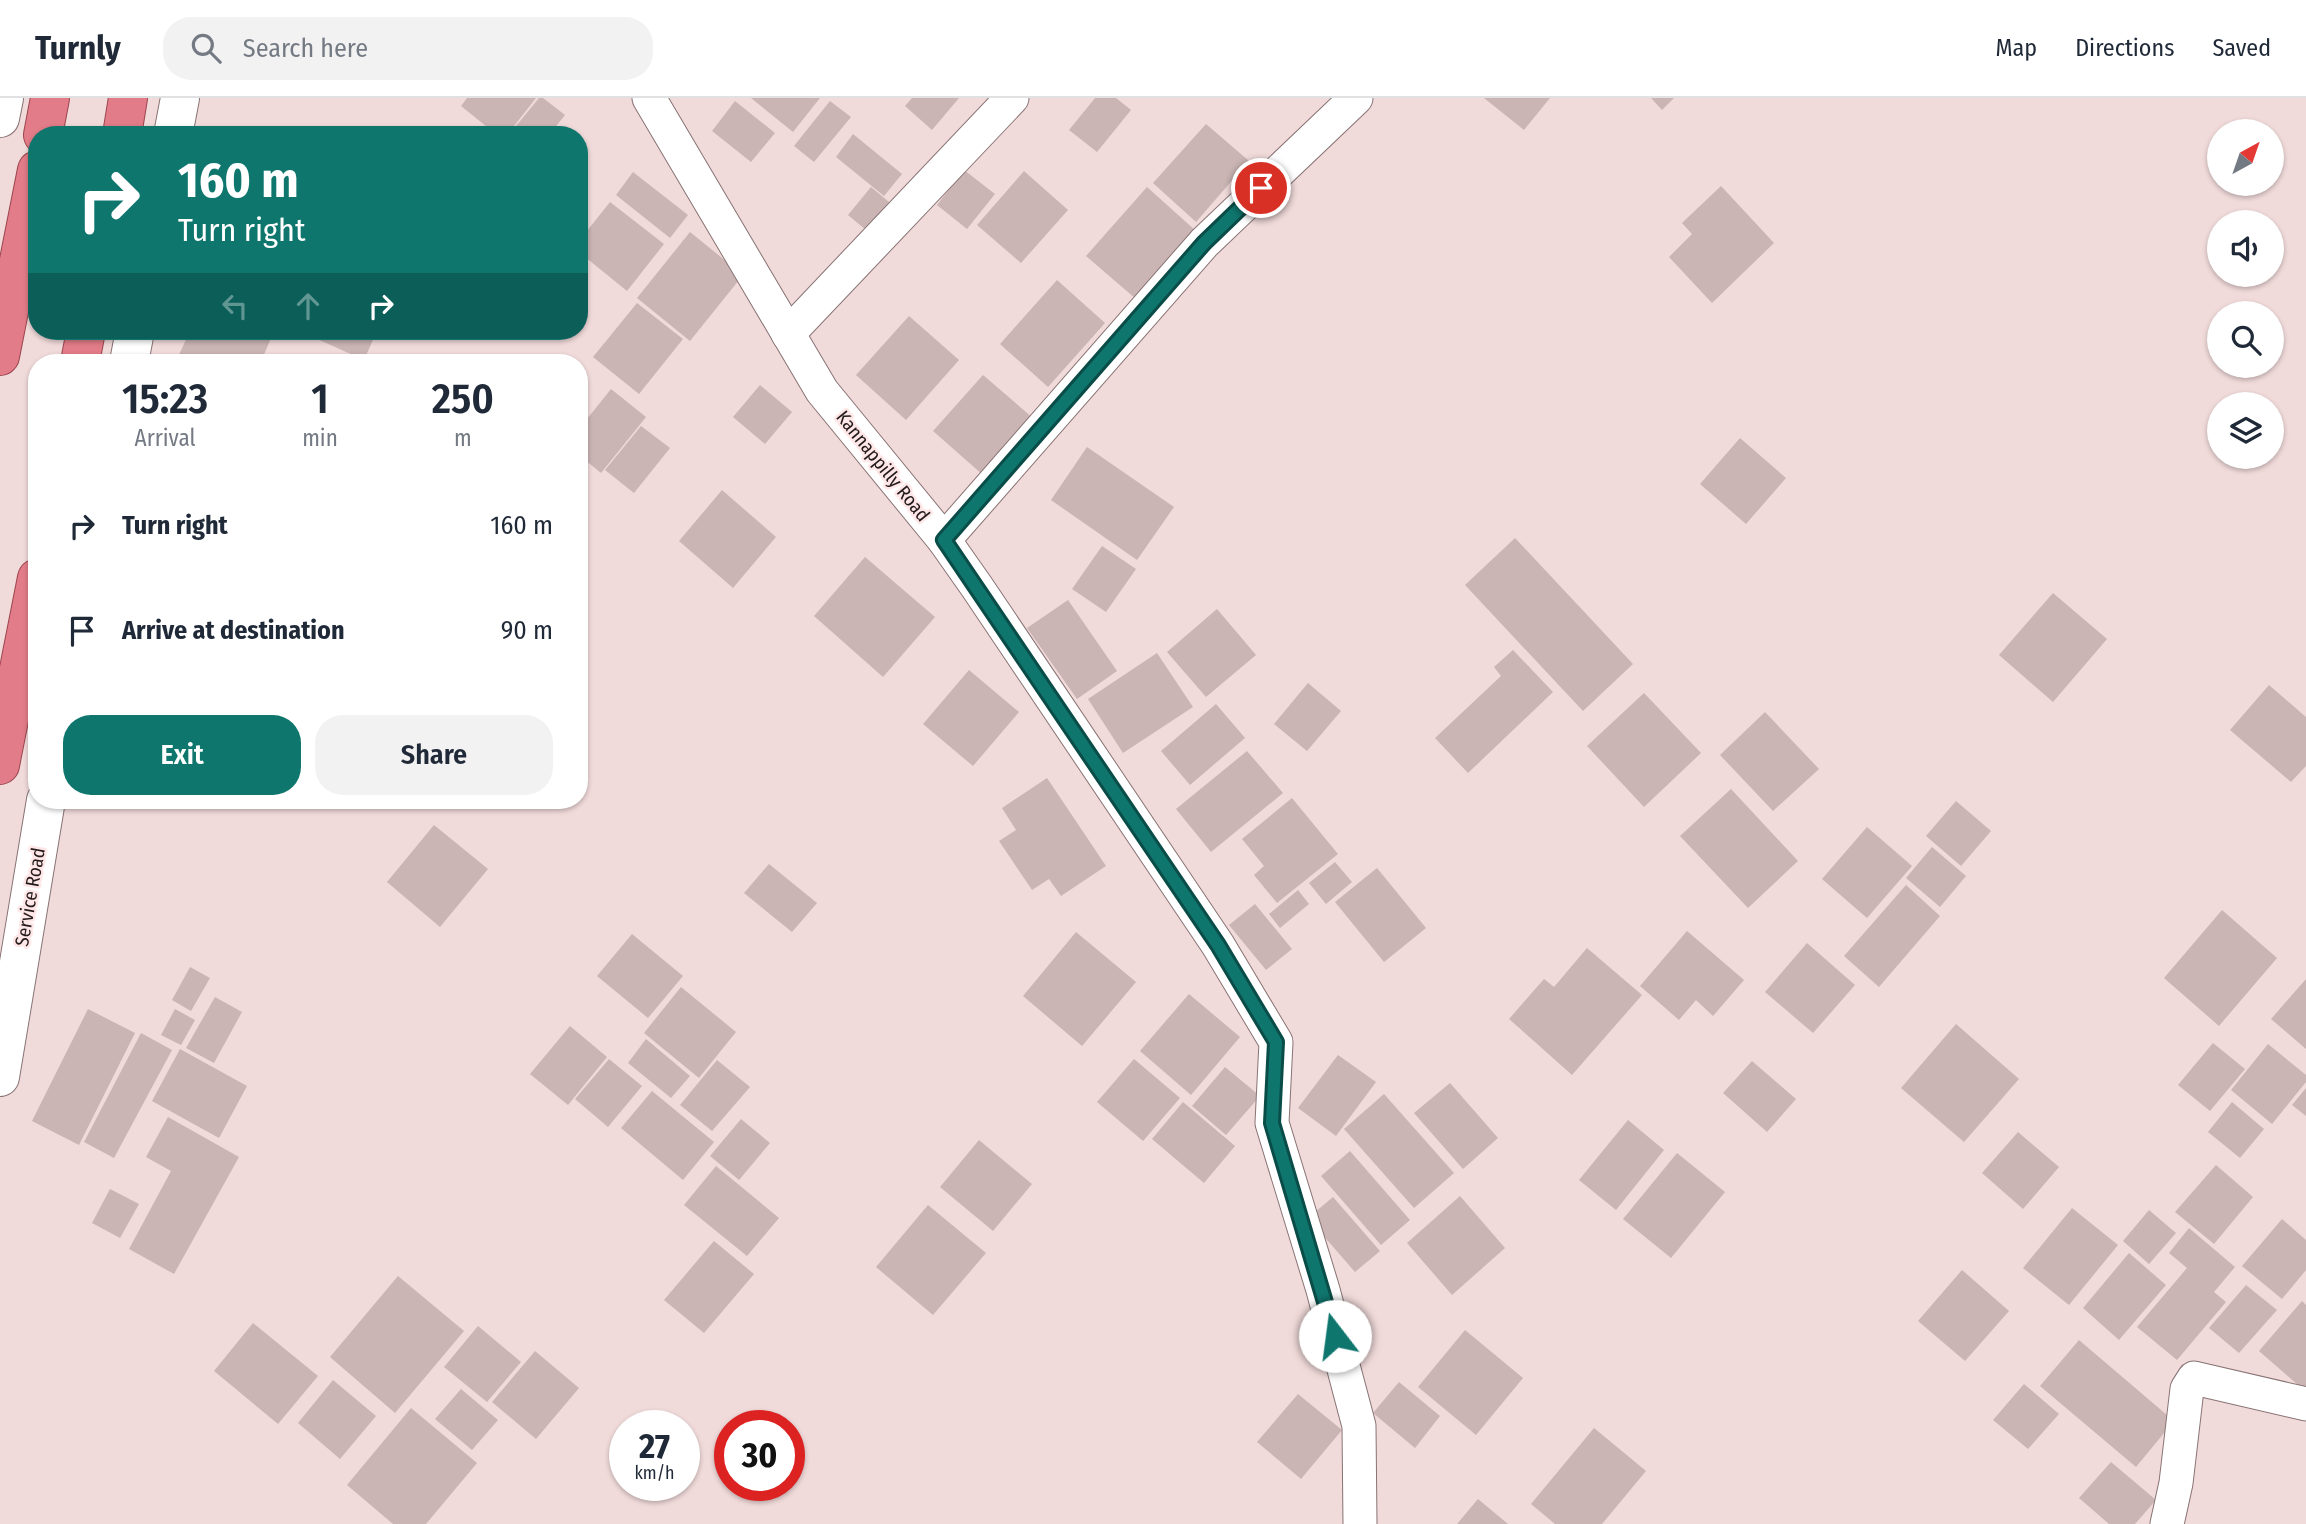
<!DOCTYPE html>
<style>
body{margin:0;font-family:"Fira Sans Condensed",sans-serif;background:#f2f2f3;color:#1f2937;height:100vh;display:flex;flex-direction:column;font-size:26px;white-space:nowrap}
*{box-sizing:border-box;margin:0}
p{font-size:23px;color:#747a83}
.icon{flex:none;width:38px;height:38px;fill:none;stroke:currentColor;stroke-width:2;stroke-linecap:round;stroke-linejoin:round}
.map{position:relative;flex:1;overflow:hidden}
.side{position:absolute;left:28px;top:256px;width:560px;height:455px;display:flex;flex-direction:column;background:#fff;border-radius:28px;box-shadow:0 2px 5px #0004}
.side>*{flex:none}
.hud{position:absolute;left:28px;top:28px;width:560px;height:214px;border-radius:28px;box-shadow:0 2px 5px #0004;background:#0f766e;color:#fff;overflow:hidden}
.needle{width:46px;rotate:40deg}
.controls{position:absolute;left:2207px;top:21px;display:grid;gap:14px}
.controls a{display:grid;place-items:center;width:77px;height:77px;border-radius:50%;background:#fff;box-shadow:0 2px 5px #0004;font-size:35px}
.speed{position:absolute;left:609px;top:1312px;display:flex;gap:14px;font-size:35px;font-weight:700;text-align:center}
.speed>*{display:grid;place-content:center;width:91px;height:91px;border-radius:50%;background:#fff;box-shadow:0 2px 5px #0004;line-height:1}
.speed small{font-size:18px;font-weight:400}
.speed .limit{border:10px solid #d22;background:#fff;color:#111}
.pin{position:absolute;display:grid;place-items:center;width:60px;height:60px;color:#fff;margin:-30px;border:4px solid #fff;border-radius:50%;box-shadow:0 2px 7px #0007}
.me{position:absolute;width:77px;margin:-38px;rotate:345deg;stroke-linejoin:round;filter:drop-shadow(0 0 5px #0008)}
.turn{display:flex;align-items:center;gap:24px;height:147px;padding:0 35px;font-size:32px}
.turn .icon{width:91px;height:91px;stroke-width:2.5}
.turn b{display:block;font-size:49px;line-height:60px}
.lanes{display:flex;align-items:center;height:66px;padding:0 35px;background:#0003;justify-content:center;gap:35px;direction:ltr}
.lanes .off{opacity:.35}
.eta{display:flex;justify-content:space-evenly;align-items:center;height:119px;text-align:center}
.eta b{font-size:42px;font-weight:600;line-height:49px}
.action{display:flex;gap:14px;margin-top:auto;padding:14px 35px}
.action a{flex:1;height:80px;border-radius:28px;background:#0f766e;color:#fff;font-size:28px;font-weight:600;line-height:80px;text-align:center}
.action a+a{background:#f2f2f3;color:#1f2937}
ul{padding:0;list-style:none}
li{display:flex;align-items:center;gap:21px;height:105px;padding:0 35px}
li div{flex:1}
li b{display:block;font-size:26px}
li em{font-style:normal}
header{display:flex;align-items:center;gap:42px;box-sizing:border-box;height:98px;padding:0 35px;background:#fff;border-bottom:2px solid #e0e1e3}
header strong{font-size:33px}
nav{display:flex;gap:38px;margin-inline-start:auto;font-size:24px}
.search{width:490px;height:63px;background:#f2f2f3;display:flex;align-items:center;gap:18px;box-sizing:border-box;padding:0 24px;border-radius:28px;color:#747a83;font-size:26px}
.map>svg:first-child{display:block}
.building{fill:#cab4b4}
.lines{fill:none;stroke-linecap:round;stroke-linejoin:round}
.minor-casing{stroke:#887374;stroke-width:35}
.tertiary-casing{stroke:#887374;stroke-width:40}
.trunk-casing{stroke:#9b454e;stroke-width:40}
.minor{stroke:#fff;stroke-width:33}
.tertiary{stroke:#fff;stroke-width:38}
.trunk{stroke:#e27c88;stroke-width:38}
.route-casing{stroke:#0a4d48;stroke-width:18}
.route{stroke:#0f766e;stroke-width:12}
.labels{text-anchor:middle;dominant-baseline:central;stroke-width:5;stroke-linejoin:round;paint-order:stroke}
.street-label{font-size:19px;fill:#231a1b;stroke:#ffe7e7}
</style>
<header>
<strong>Turnly</strong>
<div class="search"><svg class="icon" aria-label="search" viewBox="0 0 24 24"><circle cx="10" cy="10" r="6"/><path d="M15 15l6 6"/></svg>Search here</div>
<nav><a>Map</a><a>Directions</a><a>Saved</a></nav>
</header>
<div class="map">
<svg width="2306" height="1426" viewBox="0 0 2306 1426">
<rect width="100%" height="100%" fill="#f1dada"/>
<g class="building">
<path d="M467,0H536L507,37H497L461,8Z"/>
<path d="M539,0H543L565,17L549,37H527L516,28Z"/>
<path d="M751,0H820L793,34Z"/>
<path d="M912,0H959L932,32L905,8Z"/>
<path d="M1095,0H1116L1131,12L1097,54L1069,32Z"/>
<path d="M1484,0H1550L1524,32Z"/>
<path d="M1651,0H1674L1662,12Z"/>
<path d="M735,3L775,35L751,64L712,33Z"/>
<path d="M830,3L851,19L814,64L794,48Z"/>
<path d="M1206,26L1249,63L1196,124L1153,85Z"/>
<path d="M853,36L902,76L884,98L836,59Z"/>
<path d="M964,72L995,96L967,131L937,107Z"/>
<path d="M1024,73L1068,112L1021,165L977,127Z"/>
<path d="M633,74L688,117L670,140L616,97Z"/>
<path d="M1721,88L1774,145L1712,205L1669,159L1692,136L1682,125Z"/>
<path d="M871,89L895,109L872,137L848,117Z"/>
<path d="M1147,89L1196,133L1136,201L1086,158Z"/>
<path d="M610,104L664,146L627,193L579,154V143Z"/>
<path d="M690,134L743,177L690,243L637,200Z"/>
<path d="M1057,182L1105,225L1048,289L1000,246Z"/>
<path d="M637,205L683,241L639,296L593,259Z"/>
<path d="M909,218L959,262L906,322L856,277Z"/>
<path d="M190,233H274L263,259L276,264H185L177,261Z"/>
<path d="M308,233H377L364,262L306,236Z"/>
<path d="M983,277L1033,320L983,377L933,333Z"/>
<path d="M760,287L792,314L765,346L733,319Z"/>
<path d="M611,291L646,319L601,375L579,357V331Z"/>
<path d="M641,328L670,350L634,395L605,372Z"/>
<path d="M1740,340L1786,380L1746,426L1700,386Z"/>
<path d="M1087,349L1174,409L1137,462L1051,402Z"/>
<path d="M722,392L776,439L733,490L679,443Z"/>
<path d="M1515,440L1633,566L1583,613L1465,487Z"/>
<path d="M1102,448L1136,471L1106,514L1072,491Z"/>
<path d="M865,459L935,519L883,579L814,518Z"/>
<path d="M2053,495L2107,541L2053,604L1999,557Z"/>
<path d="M1068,502L1117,573L1077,601L1027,530Z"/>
<path d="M1217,511L1256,557L1206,599L1167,554Z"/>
<path d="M1513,552L1553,594L1468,675L1435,640L1501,578L1494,569Z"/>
<path d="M1157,555L1193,609L1123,655L1088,601Z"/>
<path d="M969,572L1019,614L973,668L923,626Z"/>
<path d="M1308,585L1341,613L1307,653L1274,626Z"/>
<path d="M2269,587L2306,619V668L2291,684L2230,632Z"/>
<path d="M1644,595L1701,655L1644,709L1587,648Z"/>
<path d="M1216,606L1245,640L1190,687L1161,653Z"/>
<path d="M1765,614L1819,671L1773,713L1720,657Z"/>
<path d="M1247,653L1283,695L1211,754L1176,711Z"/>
<path d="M1047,680L1106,768L1061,798L1049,781L1032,792L999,743L1016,732L1002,710Z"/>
<path d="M1731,691L1798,763L1748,810L1680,738Z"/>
<path d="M1292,700L1338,756L1277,805L1254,777L1264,768L1242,741Z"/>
<path d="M1956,703L1991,733L1961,768L1926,738Z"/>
<path d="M434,727L488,771L440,829L387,784Z"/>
<path d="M1867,729L1912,768L1867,820L1822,781Z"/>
<path d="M1932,749L1966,778L1940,809L1906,780Z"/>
<path d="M1335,764L1352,784L1326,806L1309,785Z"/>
<path d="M769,766L817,805L792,834L744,795Z"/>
<path d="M1377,770L1426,830L1384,864L1335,804Z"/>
<path d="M1906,787L1940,818L1879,889L1844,858Z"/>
<path d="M1298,792L1309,806L1280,830L1269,816Z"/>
<path d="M1255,806L1292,851L1266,872L1229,827Z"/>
<path d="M2222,812L2277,860L2219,928L2164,880Z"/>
<path d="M1687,833L1744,882L1713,918L1696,902L1679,922L1640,888Z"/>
<path d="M1076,834L1136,884L1082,948L1023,898Z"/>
<path d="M632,836L683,878L648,920L597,878Z"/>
<path d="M1807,845L1855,887L1813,935L1765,894Z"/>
<path d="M1587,850L1642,897L1572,977L1509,921L1544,881L1554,889Z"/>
<path d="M190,869L210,880L191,913L172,902Z"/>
<path d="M2306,881V951L2271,921Z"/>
<path d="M681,889L736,934L699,980L644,935Z"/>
<path d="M1189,896L1240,939L1191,997L1140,953Z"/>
<path d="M215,899L242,914L214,965L186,950Z"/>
<path d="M88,911L135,935L79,1047L32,1023Z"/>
<path d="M175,911L195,922L181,947L161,937Z"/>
<path d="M1956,926L2019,981L1964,1044L1901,990Z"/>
<path d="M570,928L607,959L568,1007L530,976Z"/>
<path d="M141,935L172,952L114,1060L84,1044Z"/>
<path d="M646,941L690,978L671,1000L628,965Z"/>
<path d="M2213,945L2245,971L2210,1013L2178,987Z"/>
<path d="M2268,946L2306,977V984L2272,1026L2231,992Z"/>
<path d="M180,951L247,988L219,1040L152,1003Z"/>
<path d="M1338,957L1376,984L1336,1038L1298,1010Z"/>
<path d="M609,961L642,988L608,1029L575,1001Z"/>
<path d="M1134,961L1180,1000L1143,1043L1097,1004Z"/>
<path d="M717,962L750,989L712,1033L680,1007Z"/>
<path d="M1752,963L1796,1001L1767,1034L1723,995Z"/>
<path d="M1225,969L1260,998L1226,1037L1192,1008Z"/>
<path d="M1450,985L1498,1040L1463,1071L1414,1015Z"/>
<path d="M2306,990V1018L2292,1007Z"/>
<path d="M652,993L714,1044L683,1082L621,1030Z"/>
<path d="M1384,996L1454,1075L1414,1110L1344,1031Z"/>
<path d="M1183,1004L1235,1048L1204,1085L1152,1041Z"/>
<path d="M2232,1004L2264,1031L2240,1060L2208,1034Z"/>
<path d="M168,1019L239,1059L174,1176L129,1151L171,1073L146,1059Z"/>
<path d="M741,1021L770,1045L739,1082L710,1058Z"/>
<path d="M1628,1022L1664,1052L1616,1112L1579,1082Z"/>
<path d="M2018,1034L2059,1069L2023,1111L1982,1075Z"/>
<path d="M979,1042L1032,1086L993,1133L940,1089Z"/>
<path d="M1350,1053L1410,1122L1381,1147L1321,1078Z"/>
<path d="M1677,1055L1725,1094L1671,1160L1623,1121Z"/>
<path d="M2216,1067L2253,1099L2214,1146L2175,1114Z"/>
<path d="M716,1068L779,1120L747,1158L684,1107Z"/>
<path d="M110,1091L139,1106L120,1140L92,1125Z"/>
<path d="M1460,1098L1505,1150L1452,1197L1407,1145Z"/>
<path d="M1333,1099L1380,1153L1355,1174L1308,1120Z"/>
<path d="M928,1107L986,1155L933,1217L876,1169Z"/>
<path d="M2072,1110L2118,1147L2069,1207L2023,1170Z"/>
<path d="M2149,1112L2176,1135L2149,1166L2123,1143Z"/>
<path d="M2282,1121L2306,1142V1172L2282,1201L2242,1168Z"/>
<path d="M2189,1130L2235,1169L2214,1194L2226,1204L2177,1262L2137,1229L2187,1170L2169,1155Z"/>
<path d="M714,1143L754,1176L704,1235L664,1202Z"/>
<path d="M2129,1155L2166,1187L2119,1242L2083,1210Z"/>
<path d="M1962,1172L2009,1213L1965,1263L1918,1223Z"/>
<path d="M398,1178L464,1233L395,1315L330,1259Z"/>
<path d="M2246,1187L2277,1212L2239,1255L2209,1230Z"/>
<path d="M2302,1203L2306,1207V1294L2259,1253Z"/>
<path d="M253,1225L318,1278L278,1326L214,1273Z"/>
<path d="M478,1228L521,1264L487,1304L444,1269Z"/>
<path d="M1465,1232L1523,1280L1476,1337L1418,1289Z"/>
<path d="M2079,1242L2174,1323L2136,1369L2040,1288Z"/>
<path d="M535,1253L579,1290L536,1341L492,1304Z"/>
<path d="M333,1282L376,1318L340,1361L298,1325Z"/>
<path d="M1399,1284L1440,1318L1415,1350L1373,1315Z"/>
<path d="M2024,1286L2059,1316L2028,1351L1993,1322Z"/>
<path d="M461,1291L498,1322L472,1352L435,1321Z"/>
<path d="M1298,1296L1342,1332L1301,1381L1257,1344Z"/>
<path d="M411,1310L477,1365L426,1426H393L347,1387Z"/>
<path d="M1594,1330L1646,1373L1602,1426H1555L1531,1406Z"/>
<path d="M2111,1364L2156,1402L2135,1426H2109L2079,1400Z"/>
<path d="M1478,1401L1508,1426H1457Z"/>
</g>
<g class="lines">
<defs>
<g id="minor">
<path d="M649,0L822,293L944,442L977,489L1218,847L1276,944L1272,1025L1323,1192L1359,1328L1360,1426"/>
<path d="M788,236L1012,0"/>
<path d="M944,442L1204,145L1356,0"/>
<path d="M2167,1426L2176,1385L2187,1291L2194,1280L2306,1306"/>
</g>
<g id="tertiary">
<path d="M0,20L4,0"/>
<path d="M173,37L180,0"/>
<path d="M129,264L135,233"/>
<path d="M0,979L46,702"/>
</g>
<g id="trunk">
<path d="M43,37L50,0"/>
<path d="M122,37L128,0"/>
<path d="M0,258L37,72"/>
<path d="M80,264L86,233"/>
<path d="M0,667L37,480"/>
</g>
</defs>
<use href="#minor" class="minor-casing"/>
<use href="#tertiary" class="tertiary-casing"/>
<use href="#trunk" class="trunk-casing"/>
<use href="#minor" class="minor"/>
<use href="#tertiary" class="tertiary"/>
<use href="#trunk" class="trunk"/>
</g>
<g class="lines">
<defs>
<path id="route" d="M1261,90L1204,145L944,442L1218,847L1276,944L1272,1025L1335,1238"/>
</defs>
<use href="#route" class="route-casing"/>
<use href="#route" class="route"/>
</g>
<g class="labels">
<g class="street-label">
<text transform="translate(883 368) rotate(51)">Kannappilly Road</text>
<text transform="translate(30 799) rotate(-80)">Service Road</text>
</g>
</g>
</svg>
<div class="controls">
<a><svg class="needle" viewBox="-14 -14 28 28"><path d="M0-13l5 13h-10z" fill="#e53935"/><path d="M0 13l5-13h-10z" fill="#747a83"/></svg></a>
<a><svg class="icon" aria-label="sound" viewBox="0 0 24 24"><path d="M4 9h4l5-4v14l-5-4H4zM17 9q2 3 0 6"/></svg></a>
<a><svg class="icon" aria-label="search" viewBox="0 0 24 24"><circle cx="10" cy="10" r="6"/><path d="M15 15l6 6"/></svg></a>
<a><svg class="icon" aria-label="layers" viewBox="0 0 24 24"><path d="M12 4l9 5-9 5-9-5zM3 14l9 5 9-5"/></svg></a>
</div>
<div class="speed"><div>27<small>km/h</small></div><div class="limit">30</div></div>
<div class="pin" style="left:1261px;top:90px;background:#d93025"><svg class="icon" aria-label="arrive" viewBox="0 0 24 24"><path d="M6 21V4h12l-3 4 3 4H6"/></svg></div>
<svg class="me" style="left:1335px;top:1238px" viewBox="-20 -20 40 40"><circle r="19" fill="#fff"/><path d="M0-13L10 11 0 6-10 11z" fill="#0f766e"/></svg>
<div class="hud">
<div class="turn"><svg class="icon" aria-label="right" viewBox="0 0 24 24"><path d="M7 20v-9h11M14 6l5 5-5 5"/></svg><div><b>160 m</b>Turn right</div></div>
<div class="lanes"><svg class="icon off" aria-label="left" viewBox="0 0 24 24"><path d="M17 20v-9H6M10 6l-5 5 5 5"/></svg><svg class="icon off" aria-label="ahead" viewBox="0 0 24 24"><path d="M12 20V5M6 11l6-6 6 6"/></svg><svg class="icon" aria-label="right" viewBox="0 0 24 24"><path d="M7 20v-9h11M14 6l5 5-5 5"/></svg></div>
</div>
<section class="side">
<div class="eta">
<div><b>15:23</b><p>Arrival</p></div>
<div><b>1</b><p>min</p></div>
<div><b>250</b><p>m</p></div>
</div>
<ul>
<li><svg class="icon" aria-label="right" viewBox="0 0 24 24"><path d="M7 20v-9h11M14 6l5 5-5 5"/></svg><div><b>Turn right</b></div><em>160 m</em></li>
<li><svg class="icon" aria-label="arrive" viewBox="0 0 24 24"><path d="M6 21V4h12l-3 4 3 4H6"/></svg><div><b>Arrive at destination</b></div><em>90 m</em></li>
</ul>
<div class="action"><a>Exit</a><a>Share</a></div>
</section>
</div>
